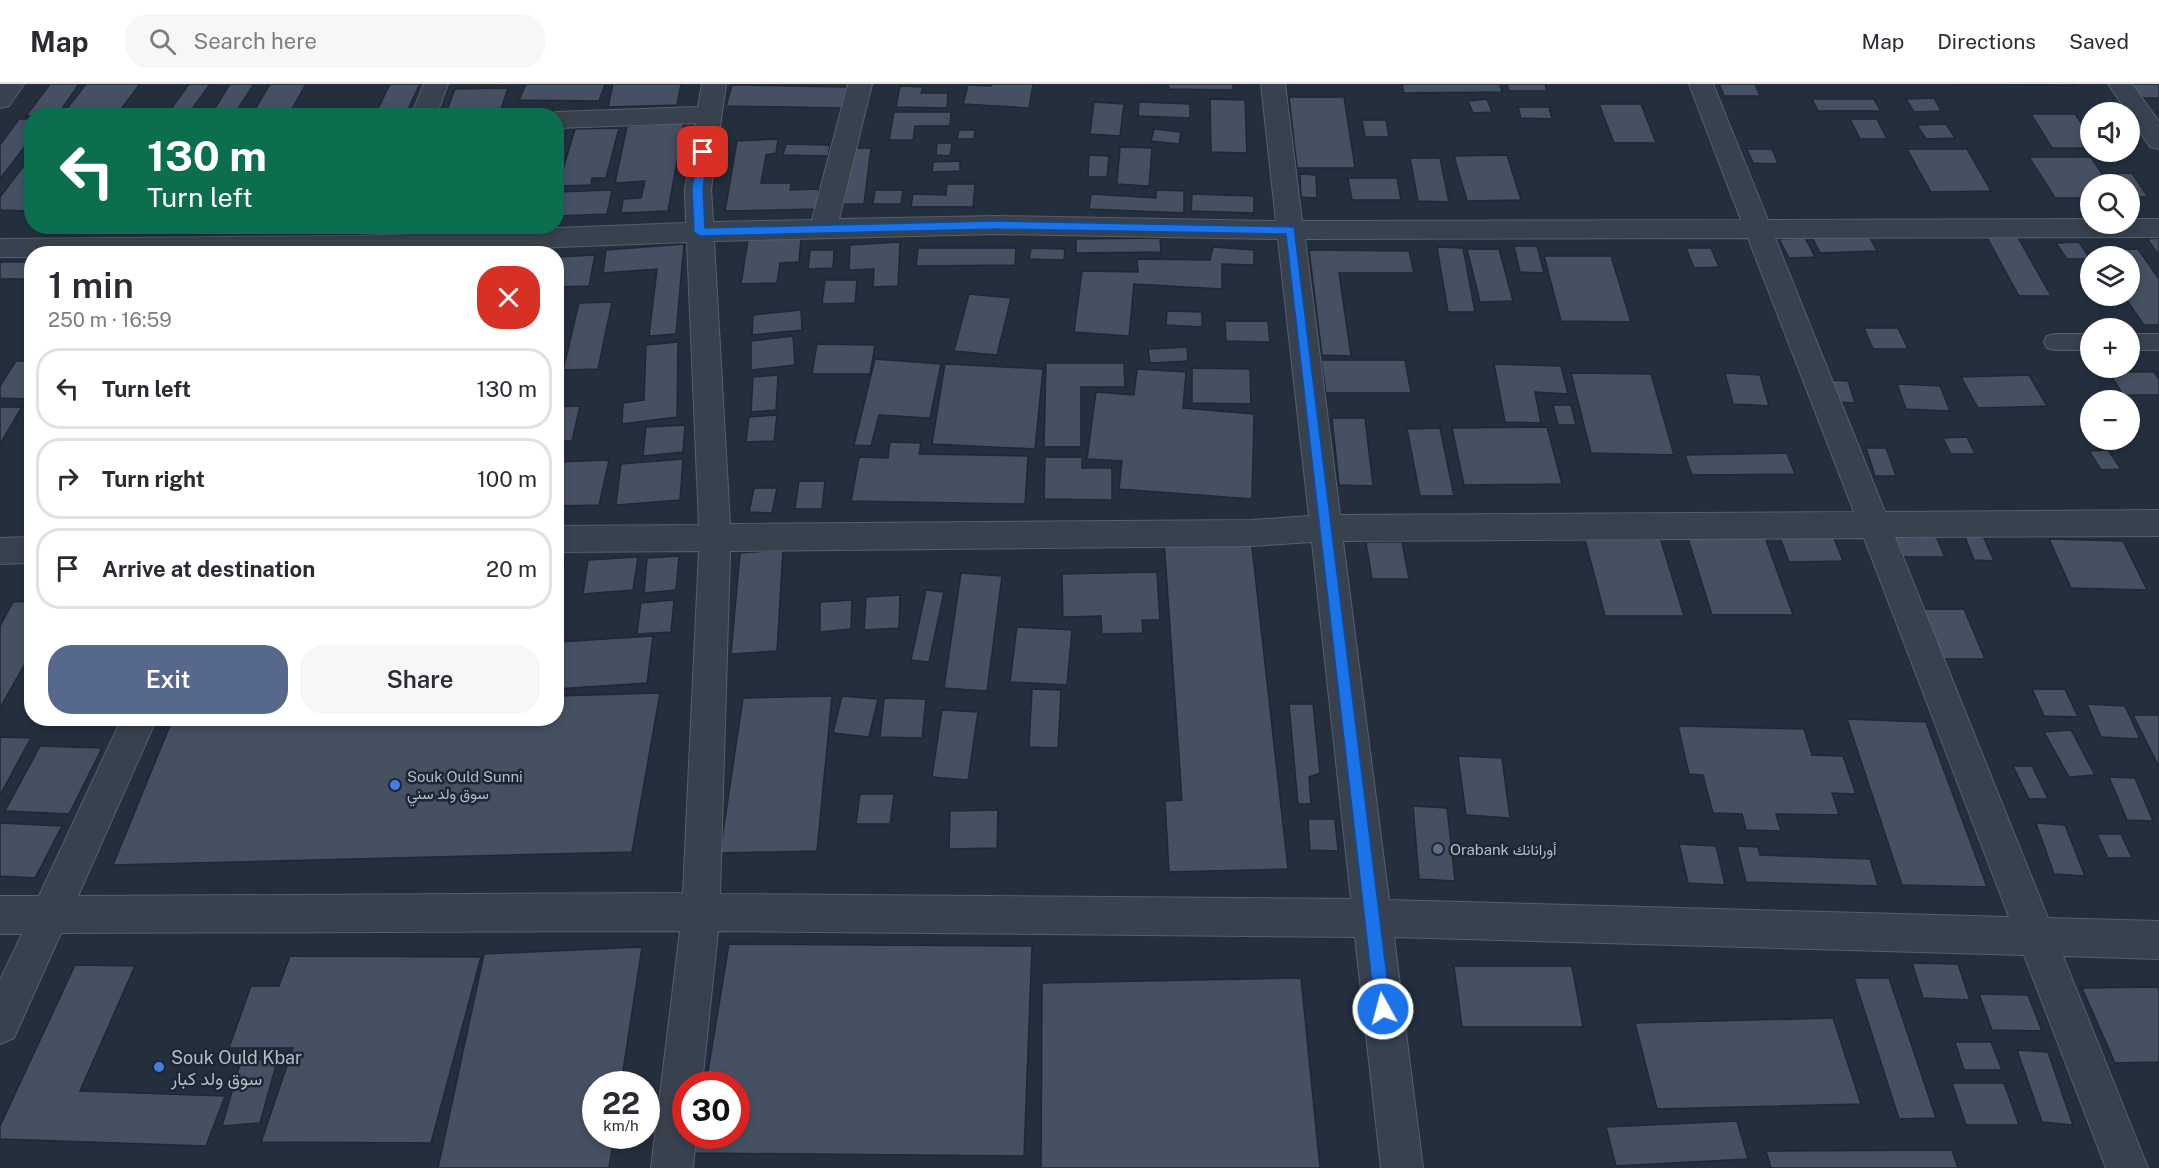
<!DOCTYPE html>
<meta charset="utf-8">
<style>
body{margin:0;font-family:"Public Sans",Vazirmatn,sans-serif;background:#f7f7f7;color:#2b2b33;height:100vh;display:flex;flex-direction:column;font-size:22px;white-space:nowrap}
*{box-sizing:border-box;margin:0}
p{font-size:20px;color:#7c7c81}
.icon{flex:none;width:33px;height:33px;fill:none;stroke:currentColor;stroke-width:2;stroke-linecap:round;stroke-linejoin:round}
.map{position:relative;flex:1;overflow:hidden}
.panel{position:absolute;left:24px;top:162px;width:540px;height:480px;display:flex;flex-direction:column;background:#fff;border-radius:24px;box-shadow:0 3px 9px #0003}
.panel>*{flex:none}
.top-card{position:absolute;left:24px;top:24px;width:540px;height:126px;border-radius:24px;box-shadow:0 3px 9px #0003;background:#0b6e4f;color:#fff;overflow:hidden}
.buttons{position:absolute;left:2080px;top:18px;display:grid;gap:12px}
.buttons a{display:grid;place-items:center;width:60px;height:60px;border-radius:50%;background:#fff;box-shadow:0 3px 9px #0003;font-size:30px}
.speed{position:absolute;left:582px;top:987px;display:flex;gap:12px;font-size:30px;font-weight:700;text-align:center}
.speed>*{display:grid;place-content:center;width:78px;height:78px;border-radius:50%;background:#fff;box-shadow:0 3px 9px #0003;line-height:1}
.speed small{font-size:15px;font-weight:400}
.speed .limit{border:9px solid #d22;background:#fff;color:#111}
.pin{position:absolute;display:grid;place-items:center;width:51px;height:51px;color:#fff;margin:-26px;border-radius:12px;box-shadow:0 3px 9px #0006}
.me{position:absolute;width:66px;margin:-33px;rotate:353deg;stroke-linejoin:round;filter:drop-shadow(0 0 4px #0008)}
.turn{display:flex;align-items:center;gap:21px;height:126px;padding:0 24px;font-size:27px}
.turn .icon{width:78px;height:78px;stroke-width:2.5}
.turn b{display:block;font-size:42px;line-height:51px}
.round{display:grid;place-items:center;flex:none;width:63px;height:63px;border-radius:24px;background:#f7f7f7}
.head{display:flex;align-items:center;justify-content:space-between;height:102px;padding:0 24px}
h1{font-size:36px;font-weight:600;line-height:45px}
.primary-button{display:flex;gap:12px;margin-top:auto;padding:12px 24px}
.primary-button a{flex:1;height:69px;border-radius:24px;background:#56698c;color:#fff;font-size:24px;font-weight:600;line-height:69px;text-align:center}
.primary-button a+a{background:#f7f7f7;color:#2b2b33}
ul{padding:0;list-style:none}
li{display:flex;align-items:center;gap:18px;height:81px;margin:0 12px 9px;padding:0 12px;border:3px solid #e1e1e2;border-radius:24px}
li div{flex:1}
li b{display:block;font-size:22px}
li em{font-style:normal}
header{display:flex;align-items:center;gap:36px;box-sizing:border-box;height:84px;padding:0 30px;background:#fff;border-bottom:2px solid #e1e1e2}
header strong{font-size:28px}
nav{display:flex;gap:33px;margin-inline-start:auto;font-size:21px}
.search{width:420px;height:54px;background:#f7f7f7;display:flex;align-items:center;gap:15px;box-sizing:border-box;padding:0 21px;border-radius:24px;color:#7c7c81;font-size:22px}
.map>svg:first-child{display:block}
.building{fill:#455162;stroke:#1f2835;stroke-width:1.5}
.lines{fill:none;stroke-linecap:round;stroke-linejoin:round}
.lane-casing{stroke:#565f6c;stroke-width:2}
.street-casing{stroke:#565f6c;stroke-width:2}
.lane{fill:#38414e;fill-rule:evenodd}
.street{fill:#38414e;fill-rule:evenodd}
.route{fill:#1a73e8;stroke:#114b97;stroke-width:1.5}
.shop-dot{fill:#3f7fe0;stroke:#1d2633;stroke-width:2}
.service-dot{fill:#5c6f8a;stroke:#1d2633;stroke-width:2}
.labels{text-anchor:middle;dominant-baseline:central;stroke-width:5;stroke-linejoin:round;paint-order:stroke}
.poi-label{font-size:15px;fill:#b4bcc9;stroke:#1d2633;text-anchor:start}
.near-poi-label{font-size:18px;fill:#b4bcc9;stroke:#1d2633;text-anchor:start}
</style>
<header>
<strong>Map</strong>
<div class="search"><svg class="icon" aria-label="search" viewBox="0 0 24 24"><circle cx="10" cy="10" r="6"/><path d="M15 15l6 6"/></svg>Search here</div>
<nav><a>Map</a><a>Directions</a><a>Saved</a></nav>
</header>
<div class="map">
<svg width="2159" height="1084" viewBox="0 0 2159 1084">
<rect width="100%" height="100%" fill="#242f3e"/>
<g class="building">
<path d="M50,0H79L57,32H26Z"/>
<path d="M86,0H140L116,32H61Z"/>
<path d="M189,0H210L187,32H166Z"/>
<path d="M230,0H254L235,29H212Z"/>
<path d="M270,0H306L288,32H251Z"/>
<path d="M390,0H420L406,29H376Z"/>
<path d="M526,0H605L599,17L519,16Z"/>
<path d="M613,0H681L677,21L608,23Z"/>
<path d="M991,0H1033L1029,24L963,20L968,1L991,2Z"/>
<path d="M1168,0H1233V6L1169,5Z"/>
<path d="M1402,0H1500L1502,8L1404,9Z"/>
<path d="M1507,0H1545L1547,7H1509Z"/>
<path d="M1719,0H1755L1760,12H1724Z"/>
<path d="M1955,0H2072L2074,2Z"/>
<path d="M2124,0H2159V14H2134Z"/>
<path d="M732,1L847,3L843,24L726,22Z"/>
<path d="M900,2L923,3L921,9H948L947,24L896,23Z"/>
<path d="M508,4L501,25L447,26L455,5Z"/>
<path d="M1289,13H1344L1355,84H1297Z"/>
<path d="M1934,14L1941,27L1914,28L1906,15Z"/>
<path d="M1210,15L1245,16L1247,69L1211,68Z"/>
<path d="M1487,15L1492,28L1473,29L1468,17Z"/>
<path d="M1812,15H1874L1881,27H1818Z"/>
<path d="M1094,18L1124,20L1120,52L1090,50Z"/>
<path d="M1139,18L1190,20V34L1138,32Z"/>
<path d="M1599,20H1641L1656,59H1614Z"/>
<path d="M1518,23H1549L1552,35L1521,34Z"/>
<path d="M894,28H951L950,42H915L913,56H889Z"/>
<path d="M2031,30H2075L2091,53V64H2052Z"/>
<path d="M19,35H32V53L0,95V61Z"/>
<path d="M1850,35H1877L1887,55H1860Z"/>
<path d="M1362,36H1386L1389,53H1365Z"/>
<path d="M684,39L668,127L621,129L623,115L641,114L645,97L615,99L627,42Z"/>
<path d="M1946,40L1955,54L1926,55L1917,41Z"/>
<path d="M619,44L606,94H592L591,101L558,102L575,45Z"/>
<path d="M1154,45L1181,48L1179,60L1151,57Z"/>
<path d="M959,46H975L974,55H957Z"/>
<path d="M556,50H566L562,64H556Z"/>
<path d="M778,55L776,69L766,71L761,99H791L790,106L819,105L817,125L725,127L737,57Z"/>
<path d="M937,59H952L950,72L936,71Z"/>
<path d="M786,60L830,61L828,72L783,71Z"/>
<path d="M1120,63L1152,64L1149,102L1117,100Z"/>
<path d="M850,64H871L864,120H843Z"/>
<path d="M1747,65H1772L1778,80L1753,79Z"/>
<path d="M1907,65H1967L1991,107L1931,108Z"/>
<path d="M1089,71L1109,72L1107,93H1088Z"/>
<path d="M1507,71L1521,116L1467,117L1454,72Z"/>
<path d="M2029,73H2091L2102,90L2132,89L2148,113H2130V100H2091V114H2055Z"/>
<path d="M1410,74H1440L1449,118L1418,117Z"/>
<path d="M29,75H32V127L0,126V113Z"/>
<path d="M960,77V87L932,88L933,78Z"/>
<path d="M1300,90L1316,91L1317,114L1301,113Z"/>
<path d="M1348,94H1397L1401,116H1352Z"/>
<path d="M947,100H975L973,123H911L913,110L946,111Z"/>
<path d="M612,106L607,130L556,132V108Z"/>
<path d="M875,106H903L901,120H873Z"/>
<path d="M1156,106L1184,107V129L1089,125L1091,110L1156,114Z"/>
<path d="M1192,110L1254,112V129L1191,127Z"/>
<path d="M1868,150L1877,167L1820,169L1811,151Z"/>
<path d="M1985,150H2016L2051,212H2019Z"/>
<path d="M801,154L799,178L780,179L777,199L741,200L748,156Z"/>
<path d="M1160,154L1161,168L1076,169V155Z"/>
<path d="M1805,154L1815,173L1789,174L1779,155Z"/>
<path d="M2159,154V171L2147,155Z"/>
<path d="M900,158L898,202L873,203L874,185L849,186L850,161Z"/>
<path d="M2079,158L2090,175H2067L2056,159Z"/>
<path d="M684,160L676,250L649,252L657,185L603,189L606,166Z"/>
<path d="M1514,162H1537L1544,189L1520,188Z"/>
<path d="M1213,163L1254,166V181L1222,180V205L1134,200L1129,252L1074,248L1082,187L1138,188L1137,175L1210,176Z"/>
<path d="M1437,163L1463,164L1475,228H1448Z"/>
<path d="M918,164H1016L1015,181L916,182Z"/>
<path d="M1031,164L1065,165L1064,176L1029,175Z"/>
<path d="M1686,164H1711L1719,183L1694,184Z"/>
<path d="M1467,165H1499L1513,217L1480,218Z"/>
<path d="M2138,165L2159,195V241H2144L2124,212H2130V172H2097L2093,167Z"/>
<path d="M810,166H834L833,184L808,185Z"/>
<path d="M1309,166L1409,167L1414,189H1339L1351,272L1322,271Z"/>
<path d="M595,171L589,202L556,203V173Z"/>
<path d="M1544,172H1611L1631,238L1561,237Z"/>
<rect x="0" y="178" width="32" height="17"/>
<path d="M825,196H857L855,219L822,220Z"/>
<path d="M969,210L1011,214L997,271L954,267Z"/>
<path d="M612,218L598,285L563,286L579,219Z"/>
<path d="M801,226L802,246L752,251L753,231Z"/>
<path d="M1167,227L1202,228V243L1166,241Z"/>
<path d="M1225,237H1268L1270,258L1226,257Z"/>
<path d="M1864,244H1898L1908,265H1873Z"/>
<path d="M793,252L795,281L751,286V257Z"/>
<path d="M678,258L677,333L622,340L623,319L644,316L646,261Z"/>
<path d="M817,260L875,261L870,290H812Z"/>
<path d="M1187,263L1188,277L1150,279L1148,265Z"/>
<path d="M875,275L941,280L930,334L879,331L871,362L854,361Z"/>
<path d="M1321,276H1405L1411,309H1326Z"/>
<path d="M16,277H32V315L0,314V302Z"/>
<path d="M1046,279H1124L1125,303H1081V363H1044Z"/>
<path d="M945,280L1043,285L1035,365L932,360Z"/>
<path d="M1494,280L1561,282L1568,310L1535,308L1541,339L1505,338Z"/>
<path d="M1192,284L1250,285L1251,320L1192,319Z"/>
<path d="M1137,285L1186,288L1183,324L1254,330L1252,415L1119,405L1122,377L1087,375L1096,308L1134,311Z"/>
<path d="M2109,288H2154L2159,295V311H2123Z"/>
<path d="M1571,289L1651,290L1674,371L1591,369Z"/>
<path d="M1725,289L1760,291L1769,322L1733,320Z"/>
<path d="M778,291L776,326L751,328L753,293Z"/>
<path d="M2029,291L2047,322L1978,324L1961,293Z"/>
<path d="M1829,296L1848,297L1855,319L1835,318Z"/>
<path d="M1897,300L1940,302L1950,327L1906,325Z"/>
<path d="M1553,321H1571L1576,341H1558Z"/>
<path d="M580,322L572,357H556V323Z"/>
<path d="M0,323H22L0,360Z"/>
<path d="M777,331L774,357L746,358L749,333Z"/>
<path d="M1332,334H1365L1373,402L1339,401Z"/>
<path d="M685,341L683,368L643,372L646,343Z"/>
<path d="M1547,343L1562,400L1464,401L1452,344Z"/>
<path d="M1440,344L1454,412H1420L1407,345Z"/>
<path d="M1967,353L1975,370H1951L1943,354Z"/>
<path d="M890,358L921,359L919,370L1028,372L1025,420L851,417L859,373L888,374Z"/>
<path d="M1866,364H1886L1896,392H1875Z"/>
<path d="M2108,366L2121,385L2101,386L2089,367Z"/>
<path d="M1787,369L1795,390L1692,391L1685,371Z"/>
<path d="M1045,373H1082V384H1112V416L1044,415Z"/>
<path d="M683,375L680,416L616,421L621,380Z"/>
<path d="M609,376L599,421L556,422V378Z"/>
<path d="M799,397H825L822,425H795Z"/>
<path d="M754,404H777L772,429L749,428Z"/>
<path d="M1886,443H1932L1945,473H1899Z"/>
<path d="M1830,444L1843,477L1789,478L1777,445Z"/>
<path d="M1685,445H1762L1793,531H1712Z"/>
<path d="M1962,445H1980L1994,477L1974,476Z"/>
<path d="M1658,447L1684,532H1605L1583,448Z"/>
<path d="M1251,454L1288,785L1169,788L1165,717L1182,716L1164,456Z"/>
<path d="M2049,455L2123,457L2147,506L2071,504Z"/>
<path d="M1366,458H1402L1409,495H1372Z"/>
<path d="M783,466L777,567L731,570L740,469Z"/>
<path d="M679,472L676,506L644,509L647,474Z"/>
<path d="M638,473L633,506L583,510L588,476Z"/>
<path d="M556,476H565L556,522Z"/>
<path d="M1157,488L1160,536H1142L1143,549L1102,550L1101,532L1063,533L1062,490Z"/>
<path d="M961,489L1002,492L987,607L944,604Z"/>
<path d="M926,506L944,508L929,578L911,576Z"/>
<path d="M900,511L899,544L864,546L866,513Z"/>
<path d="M674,516L671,548L637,550L641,519Z"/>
<path d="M852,516L851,545L820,548V518Z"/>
<path d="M32,517V567L0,624V542L13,518Z"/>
<path d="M1916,525H1964L1985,575H1937Z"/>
<path d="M1017,543L1072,546L1067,601L1010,598Z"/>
<path d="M653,552L647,599L556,605L558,558Z"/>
<path d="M1032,605L1061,606L1058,664L1029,663Z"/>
<path d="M2032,605H2065L2078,633L2044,632Z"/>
<path d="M660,609L632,768L113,781L173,634H556V612Z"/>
<path d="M832,612L817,767L720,769L743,614Z"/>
<path d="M842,612L878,615L869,653L833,649Z"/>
<path d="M884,614L926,615L922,654L880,653Z"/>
<path d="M1289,620H1313L1320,689L1309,693L1311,720H1298Z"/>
<path d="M2087,620L2125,622L2140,655L2101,653Z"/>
<path d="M942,626L978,628L968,696L932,693Z"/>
<path d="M2133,631H2159V683Z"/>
<path d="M1847,635L1926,638L1987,803L1902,801Z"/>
<path d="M1678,642L1804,645L1812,671L1843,672L1856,710L1832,709L1839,731L1776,730L1781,747L1746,746L1742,730L1713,729L1703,691L1689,690Z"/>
<path d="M2071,646L2095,691L2069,693L2044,648Z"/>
<path d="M0,653L31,654L0,711Z"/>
<path d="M40,662L102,664L69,730L5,727Z"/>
<path d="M1458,672L1502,674L1510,734L1466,731Z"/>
<path d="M2013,682H2032L2048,715H2029Z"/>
<path d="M2109,693L2135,694L2153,737L2127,736Z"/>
<path d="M860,710H894L890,740H856Z"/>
<path d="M1413,722L1447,724L1455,797L1419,795Z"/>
<path d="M998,726L997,764L949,765L950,727Z"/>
<path d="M1308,735H1335L1338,767L1310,766Z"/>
<path d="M0,739L62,742L35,794L0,792Z"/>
<path d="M2036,739L2065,741L2085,792L2054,790Z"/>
<path d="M2097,750H2121L2132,774H2108Z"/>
<path d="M1679,760L1716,762L1725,801L1688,799Z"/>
<path d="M1737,762L1758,763L1760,771L1870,775L1878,802L1746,798Z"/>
<path d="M729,860L1032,862L1024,1072L694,1069L697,1052H736V1000H706Z"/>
<path d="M642,863L621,1000H596V1052H614L609,1084H438L484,870Z"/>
<path d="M290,872L481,873L431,1059L261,1058L293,964H229L251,902H279Z"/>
<path d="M1912,879L1958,880L1970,916L1923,914Z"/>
<path d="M75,881L135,882L80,1007L225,1012L206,1062L0,1055V1042Z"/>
<path d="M1454,882H1572L1583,943H1462Z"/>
<path d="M1301,894L1320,1084H1041L1042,899Z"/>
<path d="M1854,894H1889L1936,1034L1899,1035Z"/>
<path d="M2159,903V978L2115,979L2082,904Z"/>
<path d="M1979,910L2028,911L2042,947L1992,946Z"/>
<path d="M1833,934L1861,1020L1657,1025L1635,939Z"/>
<path d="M1955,958H1991L2002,986H1964Z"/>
<path d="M2017,966L2048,968L2073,1041L2042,1038Z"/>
<path d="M278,974L260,1039L222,1042L241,977Z"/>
<path d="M1952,999H2004L2019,1041H1966Z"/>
<path d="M1737,1037L1748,1075L1616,1082L1606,1043Z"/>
<path d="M1952,1066L1958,1084H1771L1766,1067Z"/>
</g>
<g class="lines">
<defs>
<g id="lane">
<path d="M2055,250H2091V266H2055L2047,264L2044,258L2047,252Z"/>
<rect x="2130" y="250" width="29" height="16"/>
</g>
<g id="street">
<path d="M0,0H24L9,22L0,24Z"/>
<path d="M424,0H448L436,32H411Z"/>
<path d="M702,0H726L711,105L713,138L812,136L848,0H872L839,135L996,132L1276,137L1261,0H1285L1302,137L1741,136L1689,0H1713L1768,136L2091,135V140H2130V135H2159V153L1775,154L1885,428L2159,426V452L1895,453L2048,834L2159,837V875L2063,872L2148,1084H2106L2024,871L1394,853L1423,1084H1381L1355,853L718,847L702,1000H686V1052H696L693,1084H651L680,847L61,849L14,954L0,960V896L22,850H0V812H39L122,634H157L78,812L683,809L699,467L556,468V442L699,441L687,158L381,170H32V173H0V155L357,152L686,139L685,105L696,39L556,44V32H547L556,28L698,23ZM996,150L1278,155L1309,432L1251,436L730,440L714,157ZM1748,154L1854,428L1340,431L1305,155ZM1864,454L2009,833L1389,816L1343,457ZM1312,458L1351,815L720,810L730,467L1251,462Z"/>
<path d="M2108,0H2132L2159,38V65L2150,63L2130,33V28H2127Z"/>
<path d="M32,453V479L0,480V454Z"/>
</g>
</defs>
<use href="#lane" class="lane-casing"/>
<use href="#street" class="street-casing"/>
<use href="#lane" class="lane"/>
<use href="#street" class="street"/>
</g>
<path class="route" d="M703,64L708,68L703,105L705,144L996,137L1294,143L1391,925L1389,931L1383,933L1377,931L1375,925L1286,150L996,145L700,152L694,148L692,105L698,68Z"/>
<g class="shop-dot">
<circle cx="395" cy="701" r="6"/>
<circle cx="159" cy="983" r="6"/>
</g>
<circle class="service-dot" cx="1438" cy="765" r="6"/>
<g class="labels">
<g class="poi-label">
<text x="407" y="692">Souk Ould Sunni<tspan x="407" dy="17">سوق ولد سني</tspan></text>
<text x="1450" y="765">Orabank أورانانك</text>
</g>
<g class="near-poi-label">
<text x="171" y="973">Souk Ould Kbar<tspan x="171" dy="21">سوق ولد كبار</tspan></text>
</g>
</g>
</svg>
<div class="buttons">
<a><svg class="icon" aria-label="sound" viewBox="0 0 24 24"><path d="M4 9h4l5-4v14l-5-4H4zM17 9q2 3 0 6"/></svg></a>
<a><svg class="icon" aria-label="search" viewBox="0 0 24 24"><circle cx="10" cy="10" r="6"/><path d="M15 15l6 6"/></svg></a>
<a><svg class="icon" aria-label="layers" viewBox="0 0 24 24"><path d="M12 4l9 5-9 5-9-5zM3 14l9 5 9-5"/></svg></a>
<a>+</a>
<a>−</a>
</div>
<div class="speed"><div>22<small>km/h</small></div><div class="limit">30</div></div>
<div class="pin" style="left:703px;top:68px;background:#d93025"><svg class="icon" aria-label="arrive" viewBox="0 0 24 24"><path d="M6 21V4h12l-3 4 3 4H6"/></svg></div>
<svg class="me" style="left:1383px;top:925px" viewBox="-20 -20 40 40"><circle r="17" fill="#1a73e8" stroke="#fff" stroke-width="3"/><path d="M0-11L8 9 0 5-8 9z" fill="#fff"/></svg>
<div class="top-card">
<div class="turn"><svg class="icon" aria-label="left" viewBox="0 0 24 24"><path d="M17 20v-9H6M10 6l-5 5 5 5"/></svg><div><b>130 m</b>Turn left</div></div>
</div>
<section class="panel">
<div class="head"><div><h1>1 min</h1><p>250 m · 16:59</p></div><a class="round" style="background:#d93025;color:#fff"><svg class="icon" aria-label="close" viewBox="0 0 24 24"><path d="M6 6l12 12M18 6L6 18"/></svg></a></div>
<ul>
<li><svg class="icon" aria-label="left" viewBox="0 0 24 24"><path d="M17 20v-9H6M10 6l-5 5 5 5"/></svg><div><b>Turn left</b></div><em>130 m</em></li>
<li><svg class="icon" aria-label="right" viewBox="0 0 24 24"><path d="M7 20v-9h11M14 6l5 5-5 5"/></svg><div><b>Turn right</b></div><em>100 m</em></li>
<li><svg class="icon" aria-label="arrive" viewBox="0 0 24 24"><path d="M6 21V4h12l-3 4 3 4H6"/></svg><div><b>Arrive at destination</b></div><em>20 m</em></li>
</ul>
<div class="primary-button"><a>Exit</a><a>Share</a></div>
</section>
</div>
